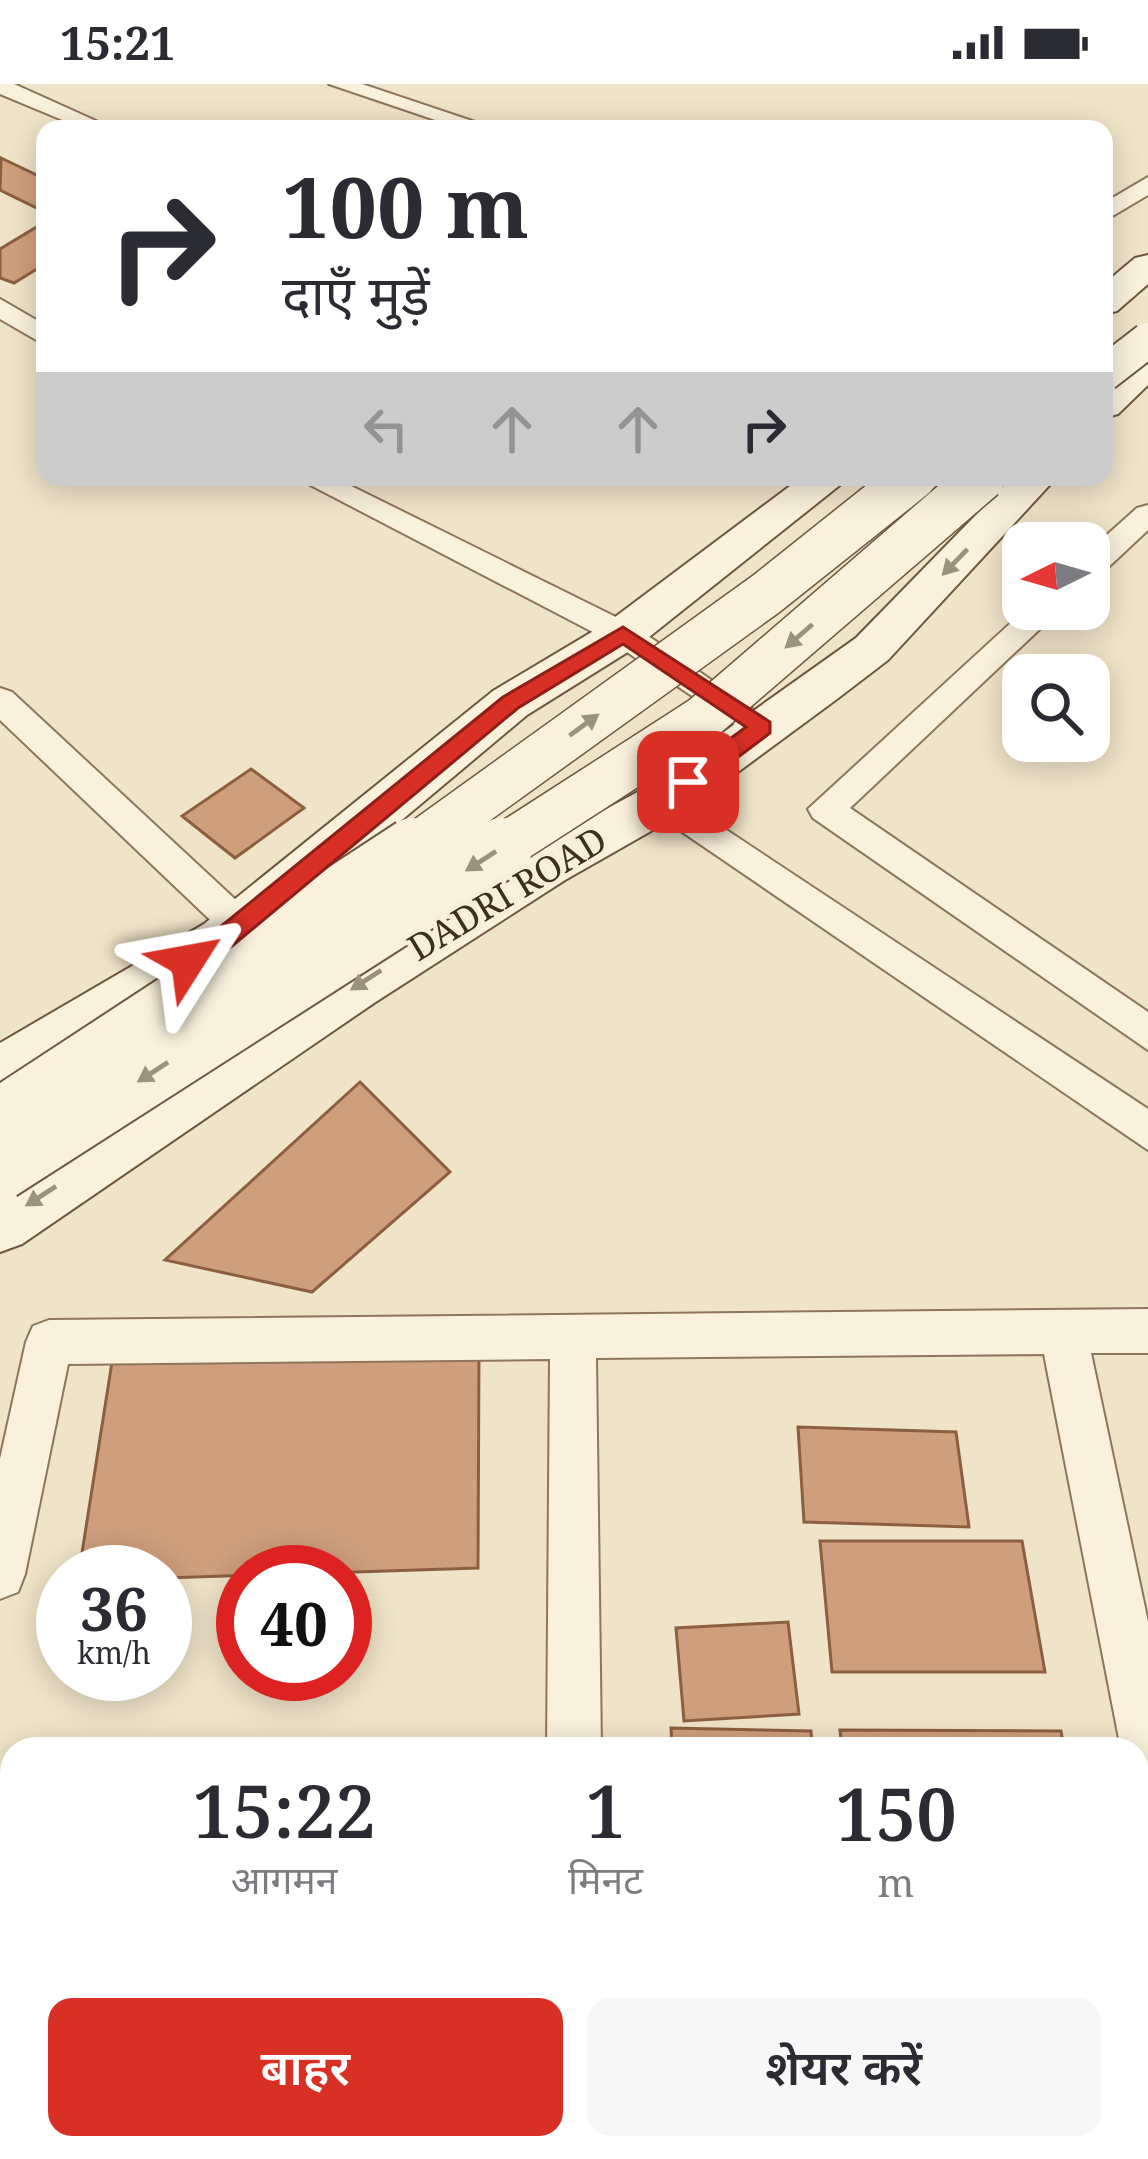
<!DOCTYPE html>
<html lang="hi">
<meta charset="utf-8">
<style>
body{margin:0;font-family:"Noto Serif","Noto Sans Devanagari",serif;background:#f7f7f7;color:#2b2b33;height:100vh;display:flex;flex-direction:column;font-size:45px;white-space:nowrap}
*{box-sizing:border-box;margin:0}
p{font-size:39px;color:#7c7c81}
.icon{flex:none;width:66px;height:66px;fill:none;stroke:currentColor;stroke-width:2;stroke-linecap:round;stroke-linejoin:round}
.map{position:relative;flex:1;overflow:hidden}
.side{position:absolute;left:0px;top:1653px;width:1149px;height:423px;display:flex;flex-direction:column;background:#fff;border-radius:36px 36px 0 0;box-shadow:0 6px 30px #0003}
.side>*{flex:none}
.top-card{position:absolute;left:36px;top:36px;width:1077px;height:366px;border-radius:24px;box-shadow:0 6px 30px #0003;background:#fff;color:#2b2b33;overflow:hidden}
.needle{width:78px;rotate:265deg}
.controls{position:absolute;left:1002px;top:438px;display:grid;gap:24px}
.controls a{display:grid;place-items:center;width:108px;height:108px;border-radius:24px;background:#fff;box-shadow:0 6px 30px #0003;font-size:60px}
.speed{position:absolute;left:36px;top:1461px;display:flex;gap:24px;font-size:60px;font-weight:700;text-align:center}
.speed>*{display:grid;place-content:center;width:156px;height:156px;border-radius:50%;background:#fff;box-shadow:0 6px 30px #0003;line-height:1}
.speed small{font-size:30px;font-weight:400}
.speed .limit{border:18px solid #d22;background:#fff;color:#111}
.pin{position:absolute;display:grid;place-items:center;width:102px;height:102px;color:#fff;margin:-51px;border-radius:24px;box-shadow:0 6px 18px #0006}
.me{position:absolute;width:132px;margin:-66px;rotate:56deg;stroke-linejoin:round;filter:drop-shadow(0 0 9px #0008)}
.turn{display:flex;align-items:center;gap:42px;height:252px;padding:0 48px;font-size:54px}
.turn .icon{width:156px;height:156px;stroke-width:2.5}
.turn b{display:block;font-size:84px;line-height:102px}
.lanes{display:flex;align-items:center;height:114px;padding:0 48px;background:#0003;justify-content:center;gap:60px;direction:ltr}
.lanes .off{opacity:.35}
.eta{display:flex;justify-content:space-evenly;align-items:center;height:204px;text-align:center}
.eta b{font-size:72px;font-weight:600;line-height:84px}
.button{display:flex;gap:24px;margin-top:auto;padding:24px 48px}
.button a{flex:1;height:138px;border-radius:24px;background:#d93025;color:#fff;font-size:48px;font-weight:600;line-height:138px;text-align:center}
.button a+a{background:#f7f7f7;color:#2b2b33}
.status{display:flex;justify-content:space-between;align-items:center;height:84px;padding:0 60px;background:#fff;direction:ltr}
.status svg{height:33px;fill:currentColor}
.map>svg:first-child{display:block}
.building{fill:#cf9f7d;stroke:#8d5f41;stroke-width:3}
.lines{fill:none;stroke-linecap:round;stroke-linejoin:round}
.street-casing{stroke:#8d765c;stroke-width:4}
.secondary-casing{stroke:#6f573f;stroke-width:4}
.street{fill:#faf1dc;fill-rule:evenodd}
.secondary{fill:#faf1dc;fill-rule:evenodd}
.secondary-bridge-far2-casing{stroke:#6f573f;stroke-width:38;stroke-linecap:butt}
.secondary-bridge-far1-casing{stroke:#6f573f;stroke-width:48;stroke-linecap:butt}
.secondary-bridge-casing{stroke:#6f573f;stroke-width:64;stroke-linecap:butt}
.secondary-bridge-far2{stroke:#faf1dc;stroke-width:34}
.secondary-bridge-far1{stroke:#faf1dc;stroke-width:45}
.secondary-bridge{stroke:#faf1dc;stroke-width:60}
.oneway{fill:#9c907e}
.route{fill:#d93025;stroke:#8d1f18;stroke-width:3}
.labels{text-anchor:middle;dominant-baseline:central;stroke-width:9;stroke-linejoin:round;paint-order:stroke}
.street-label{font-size:36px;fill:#3d2e20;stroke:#f7eed8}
</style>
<div class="status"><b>15:21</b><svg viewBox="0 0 49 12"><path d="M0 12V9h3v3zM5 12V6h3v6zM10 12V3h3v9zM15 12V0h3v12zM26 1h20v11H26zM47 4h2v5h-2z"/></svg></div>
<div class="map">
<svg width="1148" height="2075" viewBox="0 0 1148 2075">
<rect width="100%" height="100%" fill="#f0e4c8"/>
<g class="building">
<path d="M1,74L45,95V128L0,106Z"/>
<path d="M45,138V180L14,199L0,194V165Z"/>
<path d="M251,685L304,724L235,774L182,732Z"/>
<path d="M360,998L450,1088L312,1208L165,1176Z"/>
<path d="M479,1267L478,1484L165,1494V1488H79L112,1278Z"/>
<path d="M798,1343L956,1348L969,1443L804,1438Z"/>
<path d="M820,1457H1022L1045,1588H832Z"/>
<path d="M788,1538L799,1630L684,1637L676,1544Z"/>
<path d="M671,1644L811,1647L812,1665H672Z"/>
<path d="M840,1646L1061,1647L1064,1665H842Z"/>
<path d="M249,1661V1665H30Z"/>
<path d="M12,1670V1782H0V1732Z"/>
<path d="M12,1921V2064H194L193,2075H0V1922Z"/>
<path d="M217,2064H453V2075H216Z"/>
<path d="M650,2064H875L876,2075H650Z"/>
<path d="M919,2064H1120L1123,2075H921Z"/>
</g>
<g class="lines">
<defs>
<g id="street">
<path d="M0,0H14L114,45H84L0,10Z"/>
<path d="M329,0H362L496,45H462Z"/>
<path d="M1148,93V111L1104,137V119Z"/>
<path d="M0,215L45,241V261L0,235Z"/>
<path d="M295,393H333L634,542L767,635L762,643H738L612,558Z"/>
<path d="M1148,421V446L1100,491L1089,494V467L1137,424Z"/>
<path d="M1026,525H1061L850,724L1148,928V966L813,734L808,725Z"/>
<path d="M0,604L12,608L252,831L258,841L252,851L239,856L226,851L0,636Z"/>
<path d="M663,704L1148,1025V1066L650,726L645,717L650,708Z"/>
<path d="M1148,1225V1269H1091L1148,1538V1692L1137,1688V1665H1121L1044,1270L596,1274L601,1665H547L550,1275L68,1280L25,1490L18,1508L0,1515V1375L26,1258L33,1242L49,1236Z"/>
<rect x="545" y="2064" width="62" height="11"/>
</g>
<g id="secondary">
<path d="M1148,171V200L1117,227L1104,230V200L1135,174Z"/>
<path d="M1148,268V301L1118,330L1104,334V300L1134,272Z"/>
<path d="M802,393H850L639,561L527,631L242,870L21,1006L0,1014V959L204,840L493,607L607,539Z"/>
<path d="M1013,393H1057L888,576L837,615L681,730L565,796L374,919L22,1160L0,1168V1105L334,887L527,768L645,704L856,554Z"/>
</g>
</defs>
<use href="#street" class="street-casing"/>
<use href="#secondary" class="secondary-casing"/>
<use href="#street" class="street"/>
<use href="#secondary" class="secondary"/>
<defs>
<path id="secondary-bridge-far2" d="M1104,290L1148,256"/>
<g id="secondary-bridge-far1">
<path d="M409,767L766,510L913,393"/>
<path d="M497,767L702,635L983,393"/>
</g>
<g id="secondary-bridge">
<path d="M0,1035L413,764"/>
<path d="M0,1086L502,764"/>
</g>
</defs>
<use href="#secondary-bridge-far2" class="secondary-bridge-far2-casing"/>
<use href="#secondary-bridge-far1" class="secondary-bridge-far1-casing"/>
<use href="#secondary-bridge" class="secondary-bridge-casing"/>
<use href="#secondary-bridge-far2" class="secondary-bridge-far2"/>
<use href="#secondary-bridge-far1" class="secondary-bridge-far1"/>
<use href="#secondary-bridge" class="secondary-bridge"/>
</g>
<defs><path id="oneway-solid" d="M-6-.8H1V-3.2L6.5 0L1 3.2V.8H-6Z" transform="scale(3)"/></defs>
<g class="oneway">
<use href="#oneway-solid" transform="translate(955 478) rotate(134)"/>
<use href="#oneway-solid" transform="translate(799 552) rotate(139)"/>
<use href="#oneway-solid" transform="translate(584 641) rotate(-36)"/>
<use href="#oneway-solid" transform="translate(481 777) rotate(147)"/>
<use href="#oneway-solid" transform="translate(366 896) rotate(147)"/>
<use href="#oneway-solid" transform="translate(153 988) rotate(147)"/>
<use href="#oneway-solid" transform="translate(41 1112) rotate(147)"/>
</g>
<path class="route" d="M623,543L770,638V649L697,704H680V692L746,643L623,560L518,624L232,862L197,884H179V870L214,848L503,613Z"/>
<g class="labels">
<g class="street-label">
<text transform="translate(507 809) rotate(-31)">DADRI ROAD</text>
</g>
</g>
</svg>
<div class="controls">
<a><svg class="needle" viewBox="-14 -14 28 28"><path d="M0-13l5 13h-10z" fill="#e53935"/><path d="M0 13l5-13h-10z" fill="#7c7c81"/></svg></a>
<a><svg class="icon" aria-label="search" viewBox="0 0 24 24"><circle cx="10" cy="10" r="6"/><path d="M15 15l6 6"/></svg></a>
</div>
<div class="speed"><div>36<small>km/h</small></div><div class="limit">40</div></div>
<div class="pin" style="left:688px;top:698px;background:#d93025"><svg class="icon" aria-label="arrive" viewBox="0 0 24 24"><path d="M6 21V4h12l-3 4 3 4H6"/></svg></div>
<svg class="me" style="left:188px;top:877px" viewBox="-20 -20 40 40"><path d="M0-17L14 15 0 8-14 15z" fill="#d93025" stroke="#fff" stroke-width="4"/></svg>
<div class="top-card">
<div class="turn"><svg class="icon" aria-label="right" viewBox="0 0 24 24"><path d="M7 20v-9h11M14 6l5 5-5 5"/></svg><div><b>100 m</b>दाएँ मुड़ें</div></div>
<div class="lanes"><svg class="icon off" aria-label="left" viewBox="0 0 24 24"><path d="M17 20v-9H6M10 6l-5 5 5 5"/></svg><svg class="icon off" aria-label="ahead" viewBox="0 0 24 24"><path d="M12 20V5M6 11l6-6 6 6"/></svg><svg class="icon off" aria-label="ahead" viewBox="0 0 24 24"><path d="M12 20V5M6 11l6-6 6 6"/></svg><svg class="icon" aria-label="right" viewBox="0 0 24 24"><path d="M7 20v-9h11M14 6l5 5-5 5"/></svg></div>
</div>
<section class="side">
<div class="eta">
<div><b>15:22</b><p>आगमन</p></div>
<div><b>1</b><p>मिनट</p></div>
<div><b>150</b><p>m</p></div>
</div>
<div class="button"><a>बाहर</a><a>शेयर करें</a></div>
</section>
</div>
